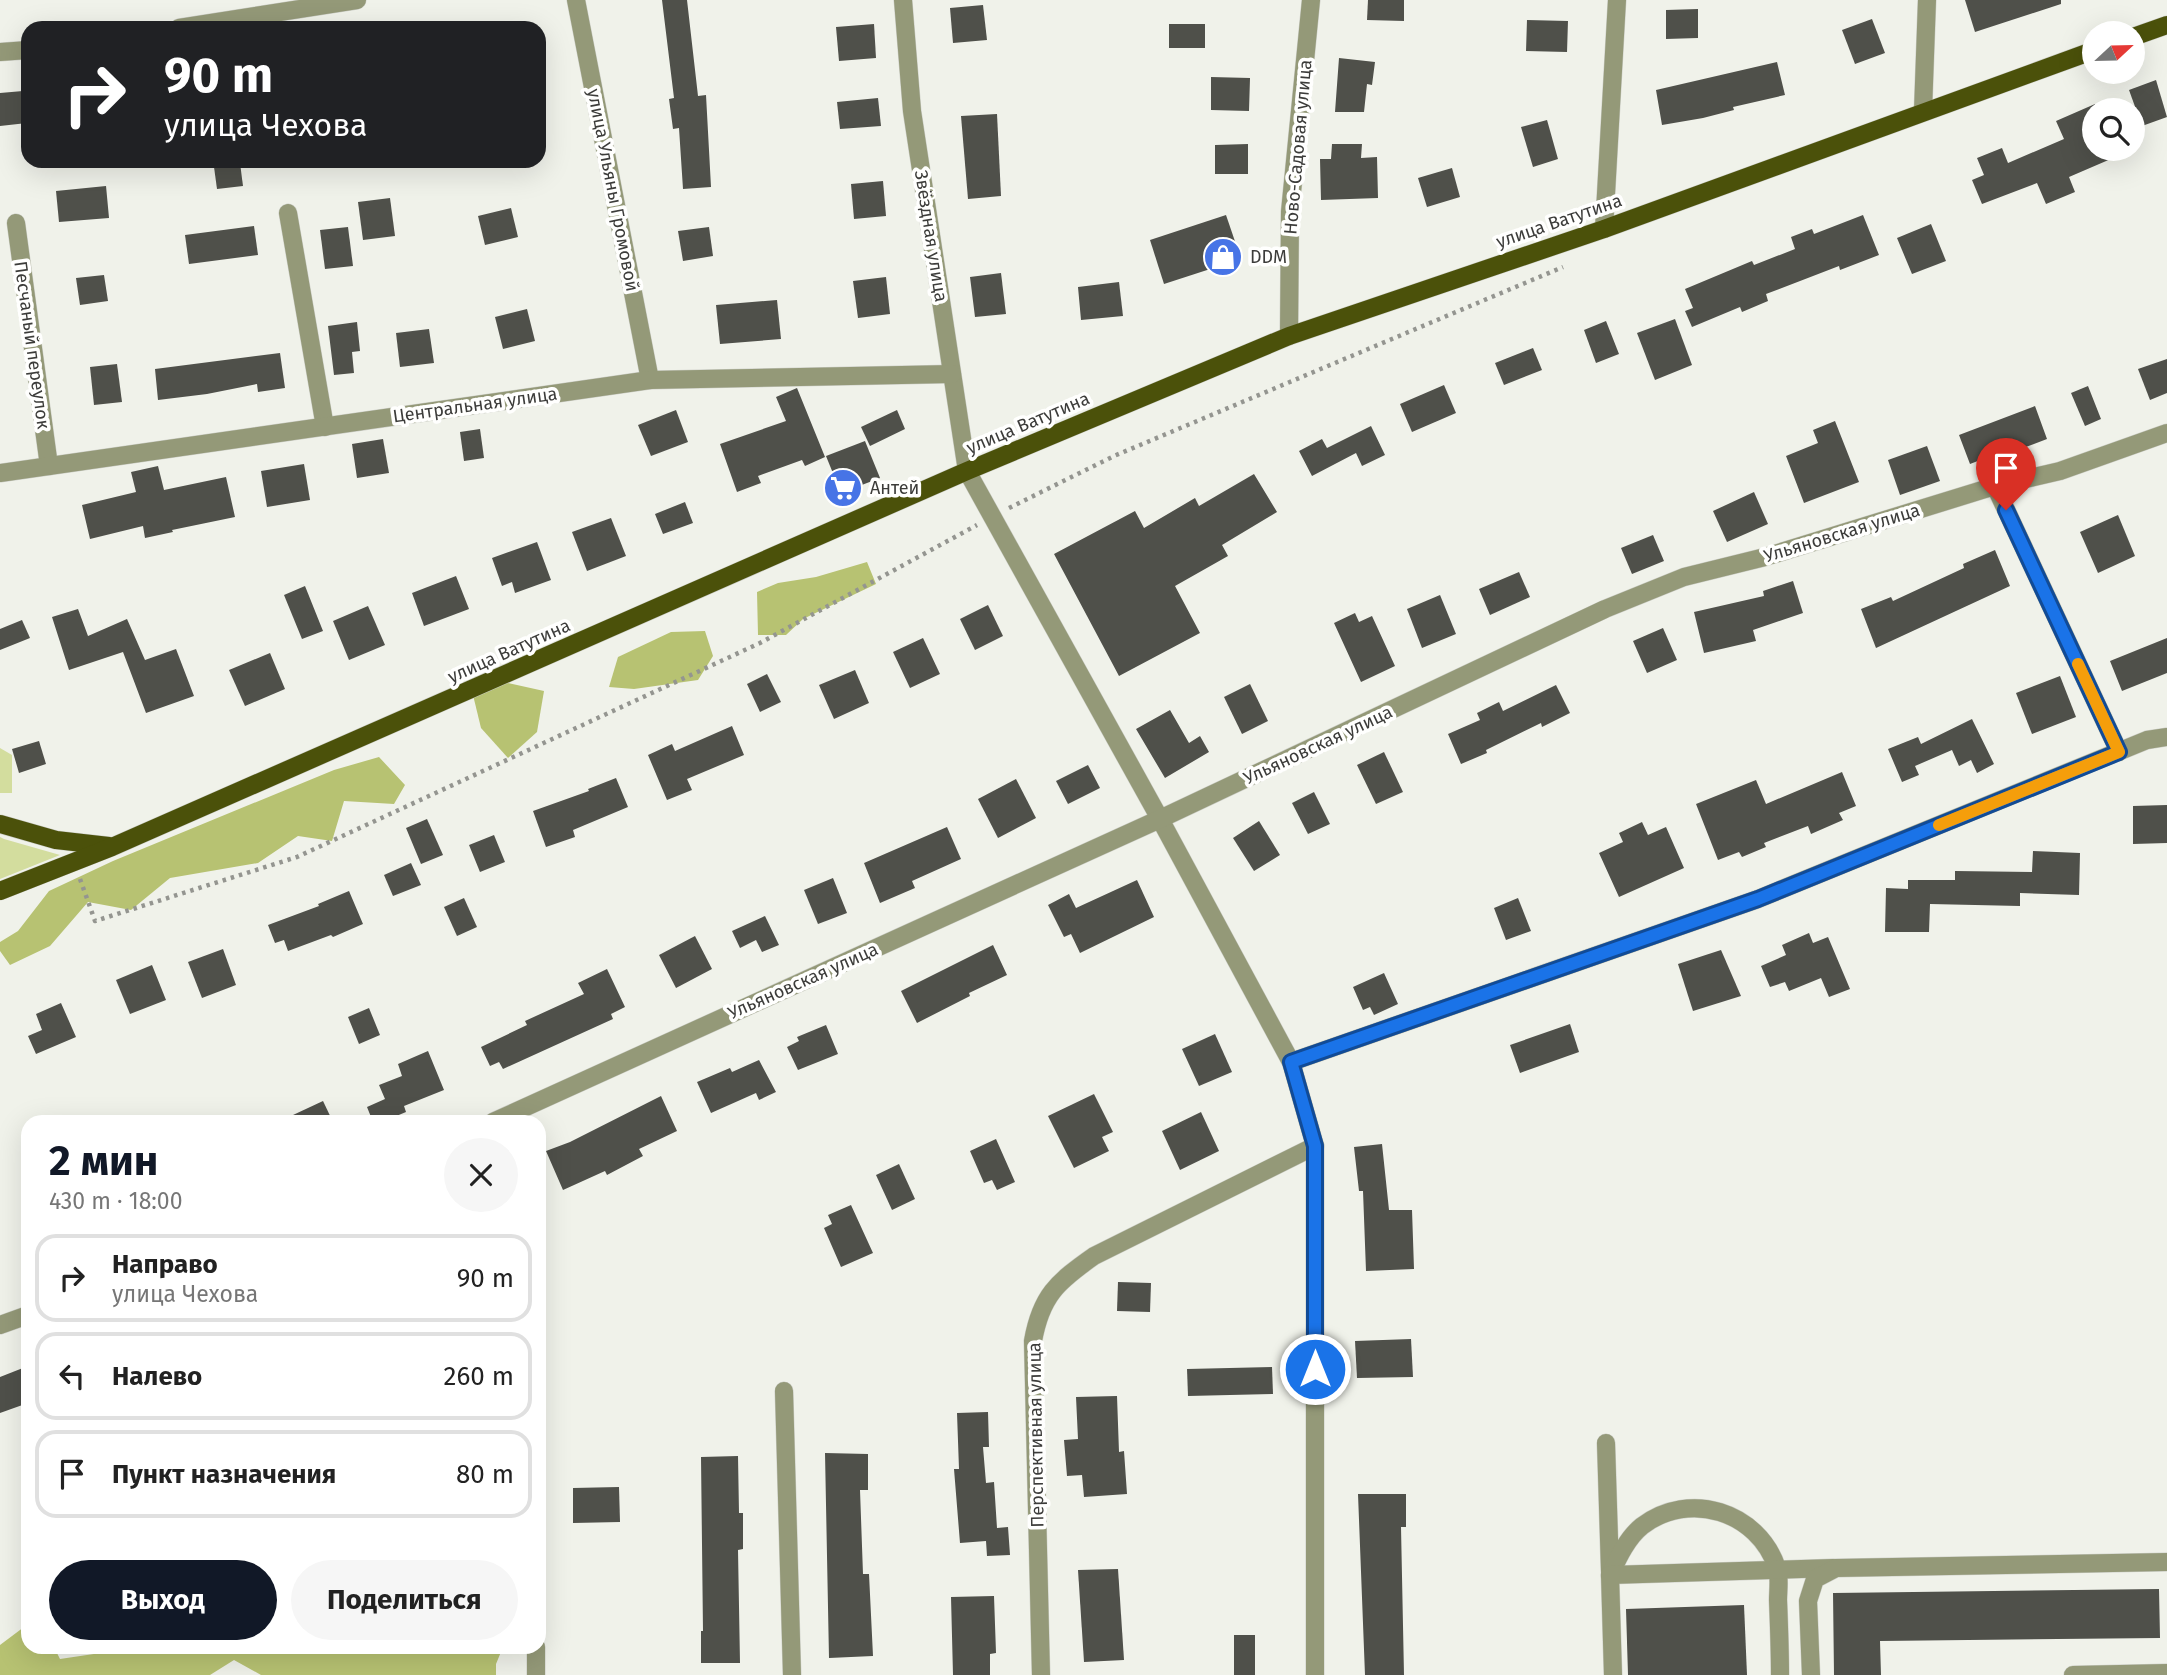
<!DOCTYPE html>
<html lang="ru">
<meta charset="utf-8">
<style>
body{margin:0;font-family:"Fira Sans",sans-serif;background:#f6f6f6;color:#222;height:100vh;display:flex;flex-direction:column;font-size:26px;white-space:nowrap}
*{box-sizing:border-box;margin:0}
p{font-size:23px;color:#767676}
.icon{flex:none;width:38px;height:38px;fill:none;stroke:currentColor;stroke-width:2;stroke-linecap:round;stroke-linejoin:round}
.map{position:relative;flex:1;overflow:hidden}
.drawer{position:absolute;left:21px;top:1115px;width:525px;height:539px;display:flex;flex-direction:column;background:#fff;border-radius:21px;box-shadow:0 7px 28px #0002}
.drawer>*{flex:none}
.banner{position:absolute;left:21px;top:21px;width:525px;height:147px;border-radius:21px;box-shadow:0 7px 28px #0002;background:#202124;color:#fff;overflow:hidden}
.needle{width:46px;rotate:68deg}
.buttons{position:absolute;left:2082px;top:21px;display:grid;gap:14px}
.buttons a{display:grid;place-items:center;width:63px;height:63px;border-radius:50%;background:#fff;box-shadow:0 7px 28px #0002;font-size:35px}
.pin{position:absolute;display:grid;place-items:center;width:60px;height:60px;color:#fff;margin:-72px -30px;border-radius:50% 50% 50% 0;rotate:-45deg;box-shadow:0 0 7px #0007}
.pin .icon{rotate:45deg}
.me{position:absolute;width:77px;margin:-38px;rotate:0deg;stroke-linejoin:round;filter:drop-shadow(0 0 5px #0008)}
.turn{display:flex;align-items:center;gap:24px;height:147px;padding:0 28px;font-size:32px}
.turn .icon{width:91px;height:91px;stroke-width:2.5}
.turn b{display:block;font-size:49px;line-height:60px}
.round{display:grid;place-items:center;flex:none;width:74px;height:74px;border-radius:37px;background:#f6f6f6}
.summary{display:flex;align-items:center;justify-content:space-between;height:119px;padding:0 28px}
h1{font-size:42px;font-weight:700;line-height:52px;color:#111827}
.primary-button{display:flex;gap:14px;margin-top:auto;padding:14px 28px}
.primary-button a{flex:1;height:80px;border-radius:42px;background:#111827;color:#fff;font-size:28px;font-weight:700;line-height:80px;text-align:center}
.primary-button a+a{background:#f6f6f6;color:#222}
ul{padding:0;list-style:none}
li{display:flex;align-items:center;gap:21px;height:88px;margin:0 14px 10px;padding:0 14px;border:4px solid #e0e0e0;border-radius:21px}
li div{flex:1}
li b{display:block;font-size:26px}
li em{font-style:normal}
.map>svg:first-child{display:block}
.green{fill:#d3dd9e}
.forest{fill:#b7c272}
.building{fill:#4f504a}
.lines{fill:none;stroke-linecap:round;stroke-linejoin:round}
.minor-casing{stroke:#cccec7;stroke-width:19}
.major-casing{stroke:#cccec7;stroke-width:19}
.path{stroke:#949590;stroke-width:4.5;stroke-dasharray:3.5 5;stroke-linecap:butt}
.minor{stroke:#949978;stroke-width:18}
.major{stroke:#4b510a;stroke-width:18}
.route-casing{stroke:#114b97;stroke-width:18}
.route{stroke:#1a73e8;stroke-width:12}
.slow{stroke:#f59e0b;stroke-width:12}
.labels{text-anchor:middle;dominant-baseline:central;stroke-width:7;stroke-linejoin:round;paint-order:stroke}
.street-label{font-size:18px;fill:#3c3c3a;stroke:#fffffe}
.poi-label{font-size:18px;fill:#3c3c3a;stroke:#fffffe;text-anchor:start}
</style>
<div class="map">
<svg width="2167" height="1675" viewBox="0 0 2167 1675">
<rect width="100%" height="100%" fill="#f0f2ea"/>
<g class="green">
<path d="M0,748L12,755V793H0Z"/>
<path d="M0,837L4,839L60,855L0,879Z"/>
</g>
<g class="forest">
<path d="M867,562L876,584L803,619L786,635H758L757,592L778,583L816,577Z"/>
<path d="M705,631L713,656L698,680L634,689L609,687L618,657L671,632Z"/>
<path d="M499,681L544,691L537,732L508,758L481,728L473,695Z"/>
<path d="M379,757L405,785L394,804L344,801L332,841L298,836L258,863L170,878L131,910L88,902L50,946L10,965L0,951V942L18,931L49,891L113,861L334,770Z"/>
<path d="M28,1624V1647H54L60,1659L114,1651L121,1647H503L496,1664V1675H261L234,1660L210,1675H0V1645Z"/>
</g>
<g class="building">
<path d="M662,0H687L698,96L706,95L711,187L683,189L679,128L673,129L669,99L674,98Z"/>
<path d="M1368,0H1404V21L1367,20Z"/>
<path d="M1965,0H2061V4L1975,32Z"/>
<path d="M983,5L987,40L953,43L950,8Z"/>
<path d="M1698,9V38L1666,39V10Z"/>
<path d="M1872,19L1885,53L1855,64L1842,30Z"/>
<path d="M1527,20L1568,21L1567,52L1526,51Z"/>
<path d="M874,24L876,58L839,61L836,27Z"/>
<rect x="1169" y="24" width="36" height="24"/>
<path d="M1339,58L1375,62L1372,85L1367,84L1364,112H1335Z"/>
<path d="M1777,62L1785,95L1733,107L1734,110L1703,118L1662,125L1656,90Z"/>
<path d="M1211,77L1250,78L1249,111L1211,110Z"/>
<path d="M2156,80L2167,117L2142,126L2129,90Z"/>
<path d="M23,91L27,123L0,126V93Z"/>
<path d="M878,98L881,126L840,129L837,102Z"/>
<path d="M2095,104V149H2134L2069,177L2075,192L2046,204L2037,183L1982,204L1972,180L1984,175L1977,158L2002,148L2008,163L2064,139L2056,121Z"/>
<path d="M997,114L1001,196L968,199L961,116Z"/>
<path d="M1547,120L1558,159L1533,167L1521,127Z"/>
<path d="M1248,144V174H1215V145Z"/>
<path d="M1332,144H1362L1361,158L1377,157L1378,198L1321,200L1320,159H1331Z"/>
<path d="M240,163L243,186L217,189L214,167Z"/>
<path d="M1452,168L1460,197L1427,207L1418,178Z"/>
<path d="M883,181L886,216L854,219L851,184Z"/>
<path d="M106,186L109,218L59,222L56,191Z"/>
<path d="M390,198L395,236L363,240L358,202Z"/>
<path d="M511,208L518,237L485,245L478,216Z"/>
<path d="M1226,215L1241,259L1164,284L1150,240Z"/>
<path d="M1863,215L1879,255L1840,270L1839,266L1766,294L1768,301L1742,312L1740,307L1692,327L1685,311L1693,308L1685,289L1752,261L1754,265L1795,249L1791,237L1812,229L1814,234Z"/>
<path d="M1931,224L1946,261L1912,274L1897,238Z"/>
<path d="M254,226L258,255L189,264L185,235Z"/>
<path d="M348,227L353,266L325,269L320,230Z"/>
<path d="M709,227L713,256L683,261L678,231Z"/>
<path d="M1001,273L1006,314L975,317L970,277Z"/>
<path d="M104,275L108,301L80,305L76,278Z"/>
<path d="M886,277L890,314L858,318L853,281Z"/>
<path d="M1119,282L1123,316L1081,320L1078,287Z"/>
<path d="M777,300L781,339L720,344L716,305Z"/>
<path d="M527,309L535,341L503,349L495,317Z"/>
<path d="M1675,319L1692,365L1655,380L1637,333Z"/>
<path d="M1606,321L1619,354L1596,363L1584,330Z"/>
<path d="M357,322L360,351L352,352L354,373L334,375L328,326Z"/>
<path d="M429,329L434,363L400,367L396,333Z"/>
<path d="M1533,348L1542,370L1504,385L1495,363Z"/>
<path d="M280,353L285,388L258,392L257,384L207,394L158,400L155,369Z"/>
<path d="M2167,359V393L2150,400L2138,369Z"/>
<path d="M117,364L122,402L94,405L90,367Z"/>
<path d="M1444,385L1456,413L1412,432L1400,404Z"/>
<path d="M2088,386L2101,419L2085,426L2071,393Z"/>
<path d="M797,388L825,457L805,466L802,460L758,476L761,483L737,492L720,444L786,421L776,397Z"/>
<path d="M2035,406L2047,439L2023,448L2022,444L1970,464L1959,435Z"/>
<path d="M676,410L688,442L651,456L638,425Z"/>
<path d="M897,410L905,429L870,446L861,427Z"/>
<path d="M1835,421L1859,482L1804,503L1786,456L1818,443L1813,430Z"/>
<path d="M1371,426L1385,455L1362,466L1356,453L1312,476L1299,451L1322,439L1327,448Z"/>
<path d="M480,429L484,458L464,461L460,432Z"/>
<path d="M383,439L389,473L357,478L352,444Z"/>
<path d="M865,441L880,478L841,493L826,456Z"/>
<path d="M1927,446L1940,481L1900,495L1888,460Z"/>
<path d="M304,464L310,500L267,507L261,471Z"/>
<path d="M158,466L164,490L226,477L235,517L172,530L173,532L145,538L143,526L90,539L82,505L136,492L131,472Z"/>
<path d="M1254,474L1277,512L1222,545L1228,556L1175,586L1200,633L1119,676L1054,554L1135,511L1144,528L1195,498L1199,506Z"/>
<path d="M1754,492L1768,524L1727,542L1713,511Z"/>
<path d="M685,502L693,523L663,534L655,514Z"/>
<path d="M2118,515L2135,556L2098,573L2080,532Z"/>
<path d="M611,518L626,556L587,571L572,532Z"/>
<path d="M1653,535L1664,561L1632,574L1621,548Z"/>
<path d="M537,542L551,580L515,593L512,582L502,586L492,558Z"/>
<path d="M1995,550L2010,586L1876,648L1861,609L1891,597L1893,601L1964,568L1963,564Z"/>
<path d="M1519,572L1530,597L1490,615L1479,589Z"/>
<path d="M456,576L469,609L424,626L412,593Z"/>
<path d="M1793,581L1803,613L1753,630L1756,641L1704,653L1694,612L1764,596L1763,591Z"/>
<path d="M305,586L323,631L302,639L284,595Z"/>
<path d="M1440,595L1456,634L1422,648L1407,609Z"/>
<path d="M988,605L1003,636L975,650L960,619Z"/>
<path d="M368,606L385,645L349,660L333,621Z"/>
<path d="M78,609L88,636L127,619L145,660L176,649L194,696L146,713L123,652L69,670L52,617Z"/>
<path d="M1355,613L1359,622L1372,616L1395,666L1361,682L1334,623Z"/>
<path d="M22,620L30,638L0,650V629Z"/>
<path d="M1663,628L1677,660L1647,673L1633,641Z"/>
<path d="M923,638L940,674L910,688L893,652Z"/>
<path d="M2167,638V673L2122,691L2110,661Z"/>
<path d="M270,653L285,689L245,706L229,670Z"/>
<path d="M855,670L869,703L834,719L819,685Z"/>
<path d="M767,674L781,702L760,712L747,684Z"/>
<path d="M2060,676L2076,717L2032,734L2016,693Z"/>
<path d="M1250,684L1268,721L1242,734L1224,697Z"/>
<path d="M1556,685L1570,713L1542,727L1541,723L1486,750L1487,753L1461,764L1448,734L1480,720L1477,713L1499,702L1503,711Z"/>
<path d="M1170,710L1189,743L1200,736L1209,752L1165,778L1136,729Z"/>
<path d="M1972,719L1994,764L1977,773L1971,760L1959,766L1952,750L1915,766L1919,775L1902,782L1888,749L1918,737L1921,744Z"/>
<path d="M732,726L744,755L687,779L692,790L667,800L648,755L672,744L675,751Z"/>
<path d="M39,741L46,764L19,773L12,749Z"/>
<path d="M1384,752L1403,792L1376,804L1357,765Z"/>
<path d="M1088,765L1100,788L1068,804L1056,781Z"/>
<path d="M1842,772L1856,806L1839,813L1843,820L1811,834L1808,826L1764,843L1766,847L1742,857L1739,852L1718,860L1696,804L1756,780L1766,804Z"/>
<path d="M616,778L628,807L573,830L575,837L546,847L533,811L589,791L588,789Z"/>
<path d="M1016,779L1036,818L998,838L978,799Z"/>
<path d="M1314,792L1330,824L1308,834L1292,803Z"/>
<path d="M2167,805V843L2133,844V806Z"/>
<path d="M427,819L443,855L421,864L406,828Z"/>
<path d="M1259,821L1280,855L1254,871L1233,838Z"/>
<path d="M1642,822L1648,835L1666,827L1684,868L1619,897L1599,853L1623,842L1619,833Z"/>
<path d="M947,827L961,859L912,881L915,888L880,903L864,863Z"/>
<path d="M494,835L505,862L480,872L469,845Z"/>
<path d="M2033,851L2080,853L2079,895L2020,893V906L1930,904L1929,932H1885L1886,888L1908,889V880H1955V871L2032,872Z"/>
<path d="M411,863L421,885L393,896L384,875Z"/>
<path d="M833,878L847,913L818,924L804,890Z"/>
<path d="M1137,880L1154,917L1080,953L1071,934L1064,937L1048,905L1069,894L1076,908Z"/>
<path d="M349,891L363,924L333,937L331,935L288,951L284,940L275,943L268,925L319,906L318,904Z"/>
<path d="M464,898L477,927L457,936L444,907Z"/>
<path d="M1518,898L1531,931L1506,940L1494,908Z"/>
<path d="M765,916L779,945L762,952L756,940L740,948L732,931Z"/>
<path d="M1809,933L1813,943L1828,937L1850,989L1829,997L1821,978L1789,991L1785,982L1770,987L1761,966L1786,955L1782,945Z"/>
<path d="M695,936L712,969L676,988L659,955Z"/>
<path d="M993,945L1007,975L969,993L970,996L917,1023L901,991Z"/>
<path d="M223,949L236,985L202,998L188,962Z"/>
<path d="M1721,950L1741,996L1693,1011L1678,964Z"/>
<path d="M152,965L166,1000L130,1014L116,980Z"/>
<path d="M607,969L625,1007L611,1014L613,1019L503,1069L499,1062L490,1066L481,1047L527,1025L525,1021L584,994L578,983Z"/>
<path d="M1384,973L1398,1004L1374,1015L1370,1007L1363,1010L1353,987Z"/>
<path d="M61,1003L76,1037L36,1054L28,1036L42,1030L36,1014Z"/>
<path d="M369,1008L380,1035L359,1044L348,1017Z"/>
<path d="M1570,1024L1579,1052L1520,1073L1510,1045Z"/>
<path d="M826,1025L838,1054L798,1070L787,1047L799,1041L797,1037Z"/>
<path d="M1215,1034L1232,1072L1199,1086L1182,1049Z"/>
<path d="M428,1051L444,1090L404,1106L406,1112L382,1122H373L367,1107L385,1099L379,1085L402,1076L398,1064Z"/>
<path d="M759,1060L776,1092L759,1100L756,1093L711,1113L697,1082L730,1068L732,1072Z"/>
<path d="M1094,1094L1113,1132L1102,1137L1109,1151L1074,1168L1048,1116Z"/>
<path d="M661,1096L677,1131L639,1149L643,1156L607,1175L605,1171L563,1190L546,1151L570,1142Z"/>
<path d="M323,1101L333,1122H278Z"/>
<path d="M1201,1112L1219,1151L1180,1170L1162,1131Z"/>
<path d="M996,1139L1015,1182L997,1190L992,1180L984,1183L970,1151Z"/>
<path d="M1382,1144L1389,1210H1412L1414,1269L1366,1271L1363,1191H1359L1354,1147Z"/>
<path d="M899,1164L915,1199L892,1210L876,1175Z"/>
<path d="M851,1205L873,1253L841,1267L824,1228L832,1224L828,1215Z"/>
<path d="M1118,1282L1151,1283L1150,1312L1117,1311Z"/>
<path d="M1411,1339L1413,1377L1357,1378L1355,1341Z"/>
<path d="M28,1366V1403L0,1413V1377Z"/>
<path d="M1272,1367L1273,1394L1188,1396L1187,1369Z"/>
<path d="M1117,1396L1119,1452L1124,1451L1127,1494L1084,1497L1082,1475L1067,1476L1064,1440L1078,1439L1076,1397Z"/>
<path d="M988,1412L989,1447H983L986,1483L994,1482L997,1528L1008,1527L1010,1555L987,1556L986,1541L960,1543L954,1469H959L957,1413Z"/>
<path d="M825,1453L868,1454V1490H860L863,1574H869L873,1656L829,1658Z"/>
<path d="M738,1456L739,1513H743V1549L738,1550L740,1663H701V1631H703L701,1457Z"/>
<path d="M619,1487L620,1522L573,1523V1488Z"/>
<path d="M1358,1494H1406V1527H1401L1404,1675H1365Z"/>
<path d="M1118,1569L1124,1660L1084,1662L1078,1570Z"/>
<path d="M2159,1589L2160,1638L1880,1641L1881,1675H1834L1833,1593Z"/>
<path d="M994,1596L996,1653L990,1654V1675H953L951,1597Z"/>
<path d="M1744,1605L1747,1675H1628L1626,1609Z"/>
<rect x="1234" y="1635" width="21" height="40"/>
</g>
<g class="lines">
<defs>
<g id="minor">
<path d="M576,0L650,380"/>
<path d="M903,0L912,111L967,471L1160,819L1291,1062L1315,1146V1675"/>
<path d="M179,28L357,0"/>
<path d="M0,52L28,50"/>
<path d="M1923,111L1927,0"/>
<path d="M288,213L325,427"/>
<path d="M16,223L49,466"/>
<path d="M1604,229L1617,0"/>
<path d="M1289,336L1290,212L1311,0"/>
<path d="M0,473L650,380L952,374"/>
<path d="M1995,486L2119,752"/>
<path d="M1291,1062L1758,899L2147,740L2167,737"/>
<path d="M493,1122L1160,819L1605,609L1684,577L1765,557L1995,486L2060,471L2167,433"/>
<path d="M0,1325L28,1315"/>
<path d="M784,1391L792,1675"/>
<path d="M1606,1443L1610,1571"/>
<path d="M1610,1575C1618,1558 1627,1538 1642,1526C1689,1490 1758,1511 1777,1568C1780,1577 1778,1591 1778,1600C1779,1625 1780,1650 1780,1675"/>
<path d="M536,1647V1675"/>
<path d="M1041,1675L1033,1341C1041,1296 1057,1282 1094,1256L1315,1146"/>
<path d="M1613,1675L1610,1575L1833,1568"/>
<path d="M1811,1675L1808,1601L1815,1579L1836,1568L2167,1562"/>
<path d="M2073,1675L2167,1673"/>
</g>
<g id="major">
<path d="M2133,37L2167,25"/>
<path d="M0,824L56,840L109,846"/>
<path d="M0,891L112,847L967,471L1289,336L1604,229L2095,50"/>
</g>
</defs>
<use href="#minor" class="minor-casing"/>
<use href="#major" class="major-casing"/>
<g class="path">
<path d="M1009,508L1114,456L1563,267"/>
<path d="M80,879L95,921L297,857L760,643L977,525"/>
</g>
<use href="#minor" class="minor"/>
<use href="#major" class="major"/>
</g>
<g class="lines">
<defs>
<path id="route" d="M1315,1369V1146L1291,1062L1758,899L2119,752L2006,510"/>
</defs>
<use href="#route" class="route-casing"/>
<use href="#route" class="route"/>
<path class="slow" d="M1939,825L2119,752L2078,664"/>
</g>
<defs>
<symbol id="shop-disc" viewBox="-11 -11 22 22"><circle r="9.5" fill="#4774e6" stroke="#fffffe"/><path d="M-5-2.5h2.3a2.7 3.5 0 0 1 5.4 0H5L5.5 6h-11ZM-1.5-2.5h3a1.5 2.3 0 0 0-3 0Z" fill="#fff"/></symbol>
<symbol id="supermarket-disc" viewBox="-11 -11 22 22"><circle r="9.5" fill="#4774e6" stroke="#fffffe"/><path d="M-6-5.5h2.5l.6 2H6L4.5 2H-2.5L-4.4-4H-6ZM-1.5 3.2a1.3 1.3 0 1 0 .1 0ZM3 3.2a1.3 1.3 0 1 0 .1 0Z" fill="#fff"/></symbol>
</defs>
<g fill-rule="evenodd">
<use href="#shop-disc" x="1201" y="235" width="44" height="44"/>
<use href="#supermarket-disc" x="821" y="466" width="44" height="44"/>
</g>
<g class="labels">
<g class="street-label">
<text transform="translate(1298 147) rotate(-85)">Ново-Садовая улица</text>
<text transform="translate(613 190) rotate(79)">улица Ульяны Громовой</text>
<text transform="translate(1559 221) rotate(-19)">улица Ватутина</text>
<text transform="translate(931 236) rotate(81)">Звёздная улица</text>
<text transform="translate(32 345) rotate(82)">Песчаный переулок</text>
<text transform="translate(475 405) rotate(-8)">Центральная улица</text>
<text transform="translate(1028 423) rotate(-23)">улица Ватутина</text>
<text transform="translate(1842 533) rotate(-17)">Ульяновская улица</text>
<text transform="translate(509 651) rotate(-24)">улица Ватутина</text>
<text transform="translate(1318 745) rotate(-25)">Ульяновская улица</text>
<text transform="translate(803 981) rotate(-24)">Ульяновская улица</text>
<text transform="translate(1036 1435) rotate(-91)">Перспективная улица</text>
</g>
<g class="poi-label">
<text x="1250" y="257">DDM</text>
<text x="870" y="488">Антей</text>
</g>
</g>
</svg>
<div class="buttons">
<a><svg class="needle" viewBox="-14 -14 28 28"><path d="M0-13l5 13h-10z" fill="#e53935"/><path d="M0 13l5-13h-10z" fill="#767676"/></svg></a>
<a><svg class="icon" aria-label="search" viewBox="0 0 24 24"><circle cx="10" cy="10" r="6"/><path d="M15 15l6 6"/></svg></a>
</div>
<div class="pin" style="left:2006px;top:510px;background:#d93025"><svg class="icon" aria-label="arrive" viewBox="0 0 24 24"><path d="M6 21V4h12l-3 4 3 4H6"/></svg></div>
<svg class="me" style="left:1315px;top:1369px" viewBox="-20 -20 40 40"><circle r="17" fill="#1a73e8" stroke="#fff" stroke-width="3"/><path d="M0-11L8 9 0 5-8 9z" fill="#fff"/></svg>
<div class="banner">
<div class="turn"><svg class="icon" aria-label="right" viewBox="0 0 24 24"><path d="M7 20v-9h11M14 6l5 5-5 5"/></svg><div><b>90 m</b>улица Чехова</div></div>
</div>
<section class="drawer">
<div class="summary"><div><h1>2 мин</h1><p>430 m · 18:00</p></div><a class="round"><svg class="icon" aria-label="close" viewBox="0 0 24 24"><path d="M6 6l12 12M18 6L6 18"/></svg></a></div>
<ul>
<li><svg class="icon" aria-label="right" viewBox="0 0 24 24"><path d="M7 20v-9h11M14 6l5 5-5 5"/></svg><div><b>Направо</b><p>улица Чехова</p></div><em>90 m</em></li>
<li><svg class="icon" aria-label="left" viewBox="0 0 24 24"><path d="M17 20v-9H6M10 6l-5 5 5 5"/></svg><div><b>Налево</b></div><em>260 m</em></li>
<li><svg class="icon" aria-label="arrive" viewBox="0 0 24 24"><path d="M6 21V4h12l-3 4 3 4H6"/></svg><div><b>Пункт назначения</b></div><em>80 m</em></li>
</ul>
<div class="primary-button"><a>Выход</a><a>Поделиться</a></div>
</section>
</div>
